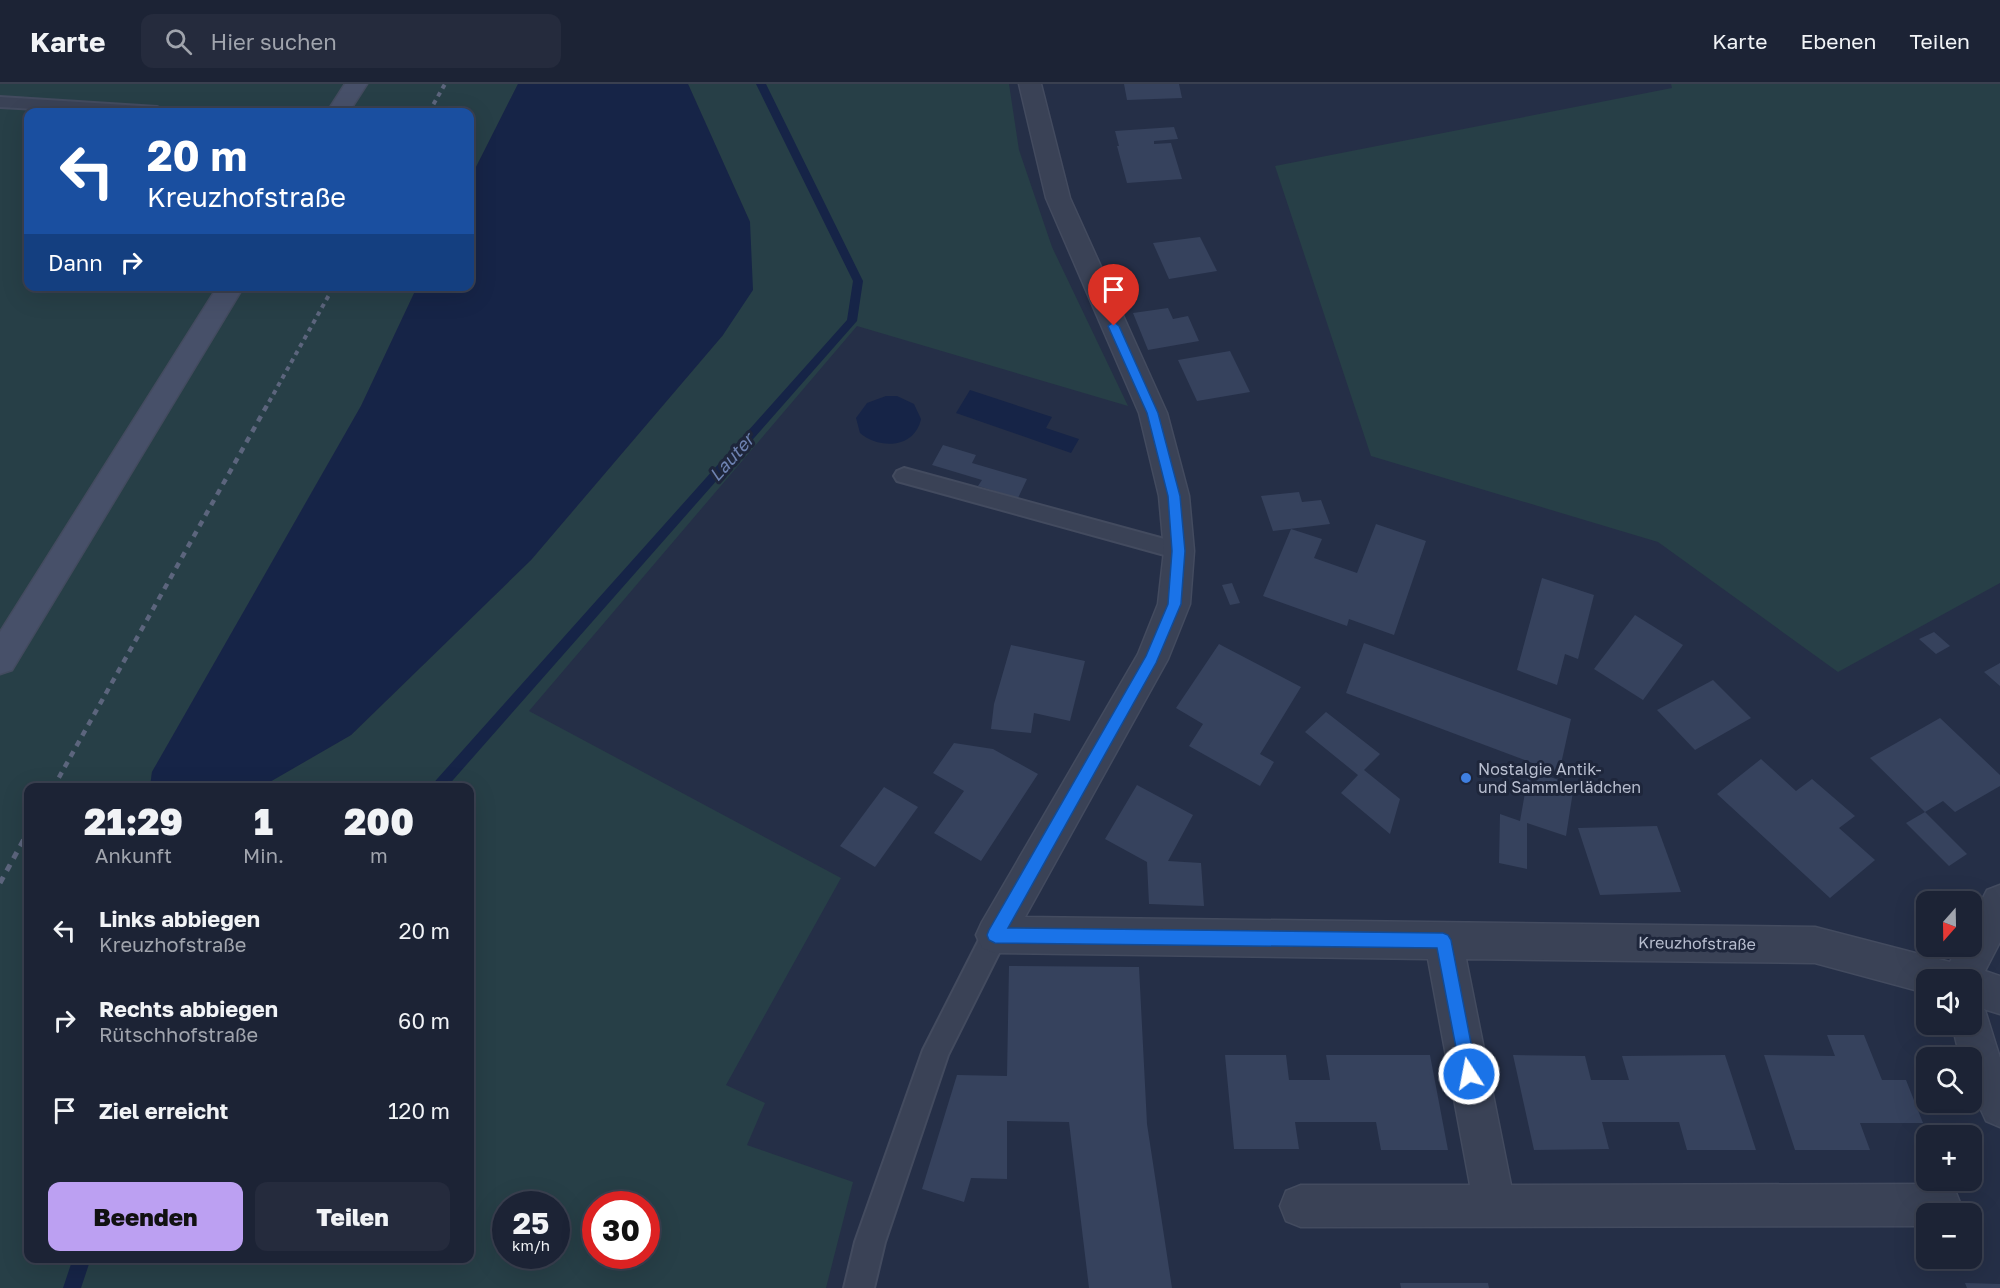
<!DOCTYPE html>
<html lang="de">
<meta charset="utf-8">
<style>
body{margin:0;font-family:"Golos Text",sans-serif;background:#252b3d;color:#f1f3f6;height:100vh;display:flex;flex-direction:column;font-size:22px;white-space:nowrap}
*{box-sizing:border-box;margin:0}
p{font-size:20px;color:#a0a4ad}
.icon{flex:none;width:33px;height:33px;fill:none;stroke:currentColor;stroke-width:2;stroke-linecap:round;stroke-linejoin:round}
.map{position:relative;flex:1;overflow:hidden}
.drawer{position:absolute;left:24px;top:699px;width:450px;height:480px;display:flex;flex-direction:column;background:#1c2335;border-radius:12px;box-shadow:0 6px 24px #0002,0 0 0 2px #3a4050}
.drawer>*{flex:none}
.hud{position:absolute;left:24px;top:24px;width:450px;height:183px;border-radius:12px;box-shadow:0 6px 24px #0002,0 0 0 2px #3a4050;background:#1a4fa0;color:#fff;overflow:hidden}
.needle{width:39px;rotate:200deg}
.buttons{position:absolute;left:1916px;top:807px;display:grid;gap:12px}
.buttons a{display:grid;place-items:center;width:66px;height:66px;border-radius:12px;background:#1c2335;box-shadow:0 6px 24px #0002,0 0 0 2px #3a4050;font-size:30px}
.speed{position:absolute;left:492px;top:1107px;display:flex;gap:12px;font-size:30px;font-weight:700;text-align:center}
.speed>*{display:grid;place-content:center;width:78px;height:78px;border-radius:50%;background:#1c2335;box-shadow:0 6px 24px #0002,0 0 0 2px #3a4050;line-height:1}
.speed small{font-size:15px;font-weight:400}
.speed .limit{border:9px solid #d22;background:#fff;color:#111}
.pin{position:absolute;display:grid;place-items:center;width:51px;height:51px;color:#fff;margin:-62px -26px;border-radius:50% 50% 50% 0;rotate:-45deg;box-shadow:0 0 6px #0007}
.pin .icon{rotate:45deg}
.me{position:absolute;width:66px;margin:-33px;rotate:349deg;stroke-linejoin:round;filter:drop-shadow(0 0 4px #0008)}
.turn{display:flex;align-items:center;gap:21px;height:126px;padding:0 24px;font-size:27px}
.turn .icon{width:78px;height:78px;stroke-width:2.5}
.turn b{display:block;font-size:42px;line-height:51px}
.then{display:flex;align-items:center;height:57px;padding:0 24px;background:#0003;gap:12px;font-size:22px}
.eta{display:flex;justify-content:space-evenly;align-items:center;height:102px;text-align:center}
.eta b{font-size:36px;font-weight:800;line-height:42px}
.primary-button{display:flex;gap:12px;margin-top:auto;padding:12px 24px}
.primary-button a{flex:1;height:69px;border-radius:12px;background:#bca0f2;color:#111;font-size:24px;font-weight:800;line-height:69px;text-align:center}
.primary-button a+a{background:#252b3d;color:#f1f3f6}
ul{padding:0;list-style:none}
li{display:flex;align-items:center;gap:18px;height:90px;padding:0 24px}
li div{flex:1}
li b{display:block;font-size:22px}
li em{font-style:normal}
header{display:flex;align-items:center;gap:36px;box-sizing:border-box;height:84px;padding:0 30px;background:#1c2335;border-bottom:2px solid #3a4050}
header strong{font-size:28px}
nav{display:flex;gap:33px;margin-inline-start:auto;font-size:21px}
.search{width:420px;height:54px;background:#252b3d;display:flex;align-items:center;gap:15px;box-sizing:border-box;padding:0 21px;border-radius:12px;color:#a0a4ad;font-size:22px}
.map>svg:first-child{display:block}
.green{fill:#273f47;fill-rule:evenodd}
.water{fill:#162447}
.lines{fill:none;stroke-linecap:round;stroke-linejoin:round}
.stream{fill:#162447;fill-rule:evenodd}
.building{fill:#36425d}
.lane-casing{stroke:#434b5f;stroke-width:4}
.street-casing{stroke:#434b5f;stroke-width:3}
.secondary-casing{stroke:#434b5f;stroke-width:3}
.lane{fill:#3a4256;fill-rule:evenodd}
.street{fill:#3a4256;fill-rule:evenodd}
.secondary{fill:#475069;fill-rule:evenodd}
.rail-far2{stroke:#5c657d;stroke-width:4;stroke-dasharray:4.5 4.5;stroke-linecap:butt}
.rail-far1{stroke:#5c657d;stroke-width:4.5;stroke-dasharray:6 6;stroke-linecap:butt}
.rail{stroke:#5c657d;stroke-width:5;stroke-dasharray:7 7;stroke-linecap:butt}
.route{fill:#1a73e8;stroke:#114b97;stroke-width:1.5}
.shop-dot{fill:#3f7fe0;stroke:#1e263b;stroke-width:2}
.labels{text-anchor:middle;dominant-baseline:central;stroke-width:6;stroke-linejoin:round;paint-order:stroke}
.poi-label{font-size:16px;fill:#b8becf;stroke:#1e263b;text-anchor:start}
.street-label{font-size:16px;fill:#b8becf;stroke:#1e263b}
.water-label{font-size:18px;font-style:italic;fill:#6e82b1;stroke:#1e263b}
</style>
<header>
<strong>Karte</strong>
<div class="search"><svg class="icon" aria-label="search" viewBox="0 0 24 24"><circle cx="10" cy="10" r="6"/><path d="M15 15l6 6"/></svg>Hier suchen</div>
<nav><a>Karte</a><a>Ebenen</a><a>Teilen</a></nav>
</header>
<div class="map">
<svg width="2000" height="1204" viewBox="0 0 2000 1204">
<rect width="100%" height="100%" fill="#252f47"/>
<g class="green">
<path d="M0,0H518L470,95V28H28V202L417,203L361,322L152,688L150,703L28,704V1174H470V704L261,703L351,651L531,476L723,251L750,138L688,0H1009L1019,66L1052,163L1128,322L857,242L529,627L841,794L726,1001L765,1019L747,1061L853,1098L826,1204H0ZM506,1120H556V1172H506ZM596,1120H646V1172H596Z"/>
<path d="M1671,0H2000V499L1838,588L1658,458L1371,372L1275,82L1672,4Z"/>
</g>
<g class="water">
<path d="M518,0H688L750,138L753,206L723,251L531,476L351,651L261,703H150L152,688L361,322L417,203L470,202V95Z"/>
<path d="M970,306L1052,333L1046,344L1079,355L1071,369L956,329Z"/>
<path d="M886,312H897L914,320L921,335C915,364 880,366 860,349L856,334L867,319Z"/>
</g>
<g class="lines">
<g class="stream">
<path d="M756,0H766L863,197L857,237L446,704H429L847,236L853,197Z"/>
<path d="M73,1174H91L81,1204H63Z"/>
</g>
</g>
<g class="building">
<path d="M1124,0H1179L1182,14L1127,16Z"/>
<path d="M1174,43L1178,55L1154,57V60L1171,59L1182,95L1127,99L1117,62H1119L1115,47Z"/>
<path d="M1200,153L1217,187L1169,195L1153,159Z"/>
<path d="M1168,224L1173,235L1188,232L1199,257L1148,266L1133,229Z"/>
<path d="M1230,267L1250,308L1197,317L1178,276Z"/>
<path d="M943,361L976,371L972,379L1027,395L1018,414L978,402L982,396L932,381Z"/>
<path d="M1299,408L1302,418L1321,416L1330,440L1273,447L1261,412Z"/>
<path d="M1376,440L1426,457L1394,551L1349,535L1347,542L1263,512L1291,445L1322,455L1314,474L1357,489Z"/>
<path d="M1542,494L1594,511L1578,575L1565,570L1557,601L1517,586Z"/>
<path d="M1232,499L1240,519L1230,521L1222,501Z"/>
<path d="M1635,531L1683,561L1643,616L1594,585Z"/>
<path d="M1934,548L1950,562L1936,570L1919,555Z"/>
<path d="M1364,559L1571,635L1559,689L1346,609Z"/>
<path d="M1219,560L1301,603L1260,670L1274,678L1260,702L1189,662L1203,640L1176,624Z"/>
<path d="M1011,561L1085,577L1070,637L1034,629L1031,649L991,645L994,620Z"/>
<path d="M2000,579V602L1984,588Z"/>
<path d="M1713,596L1751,634L1695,666L1657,626Z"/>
<path d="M1326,628L1380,670L1364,686L1400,715L1390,750L1341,709L1358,691L1305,648Z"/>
<path d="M1940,634L2000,691V702L1955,728L1943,717L1925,728L1870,674Z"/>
<path d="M954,659L993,665L1038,690L981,777L934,749L964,707L933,689Z"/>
<path d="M1761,675L1796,707L1812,695L1855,732L1839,744L1875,776L1830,814L1717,710Z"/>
<path d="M1529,686L1574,701L1566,752L1527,739V785L1499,779L1500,730L1520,737Z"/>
<path d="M1137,701L1193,731L1168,777L1201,779L1204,822L1149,820L1147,778L1105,755Z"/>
<path d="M884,703L918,723L875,783L840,762Z"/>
<path d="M1925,728L1967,770L1949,782L1906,739Z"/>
<path d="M1657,742L1681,808L1600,811L1578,744Z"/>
<path d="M1009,882L1139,883L1147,1040L1172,1204H1089L1069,1038L1007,1037V1095L971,1094L964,1118L922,1105L957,991L1007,992Z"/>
<path d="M1827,951H1864L1882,996H1906L1923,1039H1860L1870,1066H1795L1764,971L1835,972Z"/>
<path d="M1225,971H1286L1289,996H1330L1326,971H1430L1448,1066H1381L1376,1038H1295L1299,1065H1234Z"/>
<path d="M1513,971L1585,972L1591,996H1629L1622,972L1725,971L1756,1066H1687L1679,1038H1602L1609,1065L1534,1066Z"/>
<path d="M1400,1199H1488L1489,1204H1401Z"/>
<path d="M1965,1199L2000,1200V1204H1967Z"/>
</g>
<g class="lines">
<defs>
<g id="lane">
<path d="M0,13L157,23L165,28H91L0,23Z"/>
<path d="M904,384L1179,459L1186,461L1189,467L1186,473L1179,475L897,397L894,392L897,387Z"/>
<path d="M995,839L1004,842L1008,851L948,971L885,1158L874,1204H844L855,1158L923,966L986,842Z"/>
</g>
<path id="street" d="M1019,0H1041L1070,114L1167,329L1189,412L1194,467L1190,520L1168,575L1025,833L1815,843L1950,878L1958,862H1971V837L1987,806L2000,801V858L1985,887L2000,892V930L1977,923L1985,926L2000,974V1043L1986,1037L1971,1004V974H1960L1952,940H1971V896H1926V909L1815,879L1466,875L1511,1101L1940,1100L1955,1106L1961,1121L1958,1130H1926V1142L1301,1143L1286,1137L1280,1122L1286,1107L1301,1101H1470L1428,875L995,869L982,864L976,851L982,838L1138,570L1158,520L1164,467L1159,412L1139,329L1046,114Z"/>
<g id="secondary">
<path d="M345,0H367L349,28H327Z"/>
<path d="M218,202H244L12,586L0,590V548Z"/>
</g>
</defs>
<use href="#lane" class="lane-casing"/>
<use href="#street" class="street-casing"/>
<use href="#secondary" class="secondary-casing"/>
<use href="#lane" class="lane"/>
<use href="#street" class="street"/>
<use href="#secondary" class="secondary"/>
<g class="rail-far2">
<path d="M429,28L445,0"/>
<path d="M269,318L334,202"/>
</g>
<path class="rail-far1" d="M53,704L270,316"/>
<path class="rail" d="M0,799L28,748"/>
</g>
<path class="route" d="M1114,238L1119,242L1158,329L1180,412L1185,467L1181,520L1156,579L1008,844L1443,849L1448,851L1451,856L1477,990L1475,995L1469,998L1463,995L1461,990L1437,864L995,859L989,856L987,851L989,846L1146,572L1168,520L1172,467L1168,412L1147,329L1108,242Z"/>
<circle class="shop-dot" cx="1466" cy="694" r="6"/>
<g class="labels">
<g class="poi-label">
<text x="1478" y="685">Nostalgie Antik-<tspan x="1478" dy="18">und Sammlerlädchen</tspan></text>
</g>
<g class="street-label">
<text transform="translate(1697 859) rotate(1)">Kreuzhofstraße</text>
</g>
<g class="water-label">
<text transform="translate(731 373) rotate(-48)">Lauter</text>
</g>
</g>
</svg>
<div class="buttons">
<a><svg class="needle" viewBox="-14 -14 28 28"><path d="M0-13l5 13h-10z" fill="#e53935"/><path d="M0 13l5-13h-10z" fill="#a0a4ad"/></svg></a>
<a><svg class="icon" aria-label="sound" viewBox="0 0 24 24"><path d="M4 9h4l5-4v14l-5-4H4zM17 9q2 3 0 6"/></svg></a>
<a><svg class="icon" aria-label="search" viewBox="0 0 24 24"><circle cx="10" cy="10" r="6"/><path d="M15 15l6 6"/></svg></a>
<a>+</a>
<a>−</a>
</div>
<div class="speed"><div>25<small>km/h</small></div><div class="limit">30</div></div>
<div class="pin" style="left:1114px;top:242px;background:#d93025"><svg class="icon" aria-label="arrive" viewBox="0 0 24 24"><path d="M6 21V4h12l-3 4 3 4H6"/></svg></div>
<svg class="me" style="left:1469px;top:990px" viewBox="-20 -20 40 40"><circle r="17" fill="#1a73e8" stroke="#fff" stroke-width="3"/><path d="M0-11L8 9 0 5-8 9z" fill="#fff"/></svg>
<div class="hud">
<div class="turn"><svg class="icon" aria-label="left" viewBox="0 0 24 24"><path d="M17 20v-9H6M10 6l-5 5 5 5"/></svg><div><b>20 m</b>Kreuzhofstraße</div></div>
<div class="then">Dann<svg class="icon" aria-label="right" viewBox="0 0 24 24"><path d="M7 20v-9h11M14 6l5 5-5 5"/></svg></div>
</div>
<section class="drawer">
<div class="eta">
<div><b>21:29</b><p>Ankunft</p></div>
<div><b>1</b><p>Min.</p></div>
<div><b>200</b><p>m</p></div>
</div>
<ul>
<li><svg class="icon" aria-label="left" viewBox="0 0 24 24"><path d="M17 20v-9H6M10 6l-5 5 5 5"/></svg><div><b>Links abbiegen</b><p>Kreuzhofstraße</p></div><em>20 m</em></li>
<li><svg class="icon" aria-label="right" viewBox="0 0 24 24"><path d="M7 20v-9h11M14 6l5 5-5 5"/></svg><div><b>Rechts abbiegen</b><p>Rütschhofstraße</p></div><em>60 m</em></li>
<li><svg class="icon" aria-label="arrive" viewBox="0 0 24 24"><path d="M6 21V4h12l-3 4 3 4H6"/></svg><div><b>Ziel erreicht</b></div><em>120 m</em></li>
</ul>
<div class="primary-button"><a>Beenden</a><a>Teilen</a></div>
</section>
</div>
